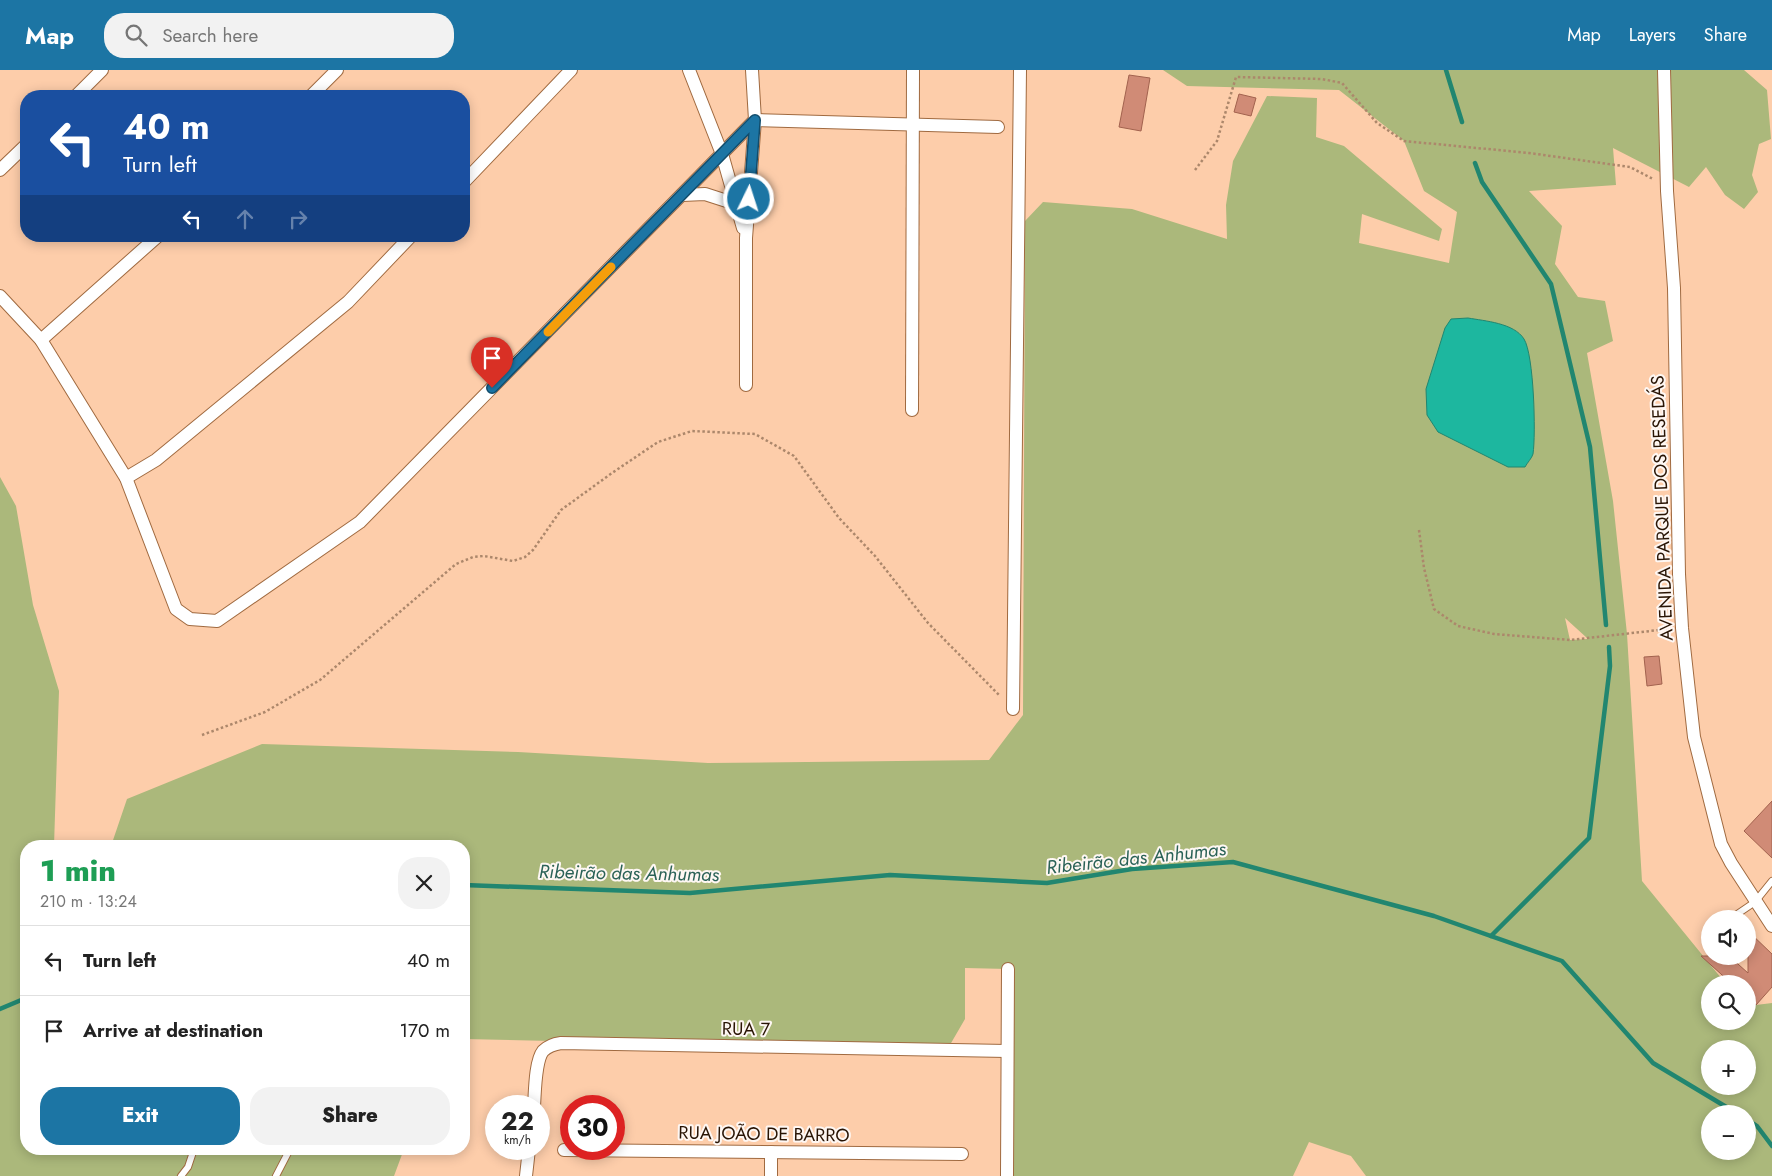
<!DOCTYPE html>
<meta charset="utf-8">
<style>
body{margin:0;font-family:Jost,sans-serif;background:#f2f2f2;color:#222;height:100vh;display:flex;flex-direction:column;font-size:19px;white-space:nowrap}
*{box-sizing:border-box;margin:0}
p{font-size:16px;color:#767676}
.icon{flex:none;width:28px;height:28px;fill:none;stroke:currentColor;stroke-width:2;stroke-linecap:round;stroke-linejoin:round}
.map{position:relative;flex:1;overflow:hidden}
.sheet{position:absolute;left:20px;top:770px;width:450px;height:315px;display:flex;flex-direction:column;background:#fff;border-radius:20px;box-shadow:0 2px 12px #0003}
.sheet>*{flex:none}
.banner{position:absolute;left:20px;top:20px;width:450px;height:152px;border-radius:20px;box-shadow:0 2px 12px #0003;background:#1a4fa0;color:#fff;overflow:hidden}
.tools{position:absolute;left:1701px;top:840px;display:grid;gap:10px}
.tools a{display:grid;place-items:center;width:55px;height:55px;border-radius:50%;background:#fff;box-shadow:0 2px 12px #0003;font-size:25px}
.speed{position:absolute;left:485px;top:1025px;display:flex;gap:10px;font-size:25px;font-weight:700;text-align:center}
.speed>*{display:grid;place-content:center;width:65px;height:65px;border-radius:50%;background:#fff;box-shadow:0 2px 12px #0003;line-height:1}
.speed small{font-size:12px;font-weight:400}
.speed .limit{border:8px solid #d22;background:#fff;color:#111}
.pin{position:absolute;display:grid;place-items:center;width:42px;height:42px;color:#fff;margin:-51px -21px;border-radius:50% 50% 50% 0;rotate:-45deg;box-shadow:0 0 5px #0007}
.pin .icon{rotate:45deg}
.me{position:absolute;width:55px;margin:-28px;rotate:4deg;stroke-linejoin:round;filter:drop-shadow(0 0 4px #0008)}
.turn{display:flex;align-items:center;gap:18px;height:105px;padding:0 20px;font-size:22px}
.turn .icon{width:65px;height:65px;stroke-width:2.5}
.turn b{display:block;font-size:35px;line-height:42px}
.lanes{display:flex;align-items:center;height:48px;padding:0 20px;background:#0003;justify-content:center;gap:25px;direction:ltr}
.lanes .off{opacity:.35}
.round{display:grid;place-items:center;flex:none;width:52px;height:52px;border-radius:20px;background:#f2f2f2}
.summary{display:flex;align-items:center;justify-content:space-between;height:85px;padding:0 20px}
h1{font-size:30px;font-weight:800;line-height:38px;color:#1e9e55}
.primary-button{display:flex;gap:10px;margin-top:auto;padding:10px 20px}
.primary-button a{flex:1;height:58px;border-radius:20px;background:#1c75a4;color:#fff;font-size:20px;font-weight:800;line-height:58px;text-align:center}
.primary-button a+a{background:#f2f2f2;color:#222}
ul{padding:0;list-style:none}
li{display:flex;align-items:center;gap:15px;height:70px;padding:0 20px;border-top:1px solid #e0e0e0}
li div{flex:1}
li b{display:block;font-size:19px}
li em{font-style:normal}
header{display:flex;align-items:center;gap:30px;box-sizing:border-box;height:70px;padding:0 25px;background:#1c75a4;color:#fff}
header strong{font-size:24px}
nav{display:flex;gap:28px;margin-inline-start:auto;font-size:18px}
.search{width:350px;height:45px;background:#f2f2f2;display:flex;align-items:center;gap:12px;box-sizing:border-box;padding:0 18px;border-radius:20px;color:#767676;font-size:19px}
.map>svg:first-child{display:block}
.green{fill:#abb87b;fill-rule:evenodd}
.water{fill:#1db79f;stroke:#218670}
.lines{fill:none;stroke-linecap:round;stroke-linejoin:round}
.stream{stroke:#218670;stroke-width:4.5}
.building{fill:#d08b76;stroke:#a2624e}
.service-casing{stroke:#a06a40;stroke-width:8}
.minor-casing{stroke:#a06a40;stroke-width:14}
.path{stroke:#ac876b;stroke-width:2.5;stroke-dasharray:2.5 2.5;stroke-linecap:butt}
.service{stroke:#fff;stroke-width:6}
.minor{stroke:#fff;stroke-width:12}
.route-casing{stroke:#124c6b;stroke-width:12}
.route{stroke:#1c75a4;stroke-width:9}
.slow{stroke:#f59e0b;stroke-width:9}
.labels{text-anchor:middle;dominant-baseline:central;stroke-width:4;stroke-linejoin:round;paint-order:stroke}
.street-label{font-size:18px;fill:#291404;stroke:#fef7f3}
.water-label{font-size:19px;font-style:italic;fill:#2b6257;stroke:#fef7f3}
</style>
<header>
<strong>Map</strong>
<div class="search"><svg class="icon" aria-label="search" viewBox="0 0 24 24"><circle cx="10" cy="10" r="6"/><path d="M15 15l6 6"/></svg>Search here</div>
<nav><a>Map</a><a>Layers</a><a>Share</a></nav>
</header>
<div class="map">
<svg width="1772" height="1106" viewBox="0 0 1772 1106">
<rect width="100%" height="100%" fill="#fdcdaa"/>
<g class="green">
<path d="M1163,0H1744L1767,20L1771,69L1759,74L1752,105L1758,122L1744,139L1725,125L1706,97L1689,117L1613,78L1616,115L1529,121L1562,156L1555,194L1578,227L1605,231L1613,271L1587,283L1613,431L1627,564L1642,811L1726,914H1710V951H1748V936L1772,933V1106H1366L1351,1086L1309,1072L1293,1106H1007L1008,899L965,898V949L947,980L464,969V776H111L127,729L262,674L518,682L708,693L989,690L1023,645L1025,151L1043,132L1132,139L1227,169L1226,135L1233,91L1267,26L1317,28L1316,67L1344,76L1442,159L1439,171L1362,144L1359,173L1449,193L1457,142L1424,121L1404,71L1339,20L1187,16ZM1565,548L1587,568V569L1570,570ZM1710,979H1748V1016H1710ZM1710,1044H1748V1081H1710Z"/>
<path d="M0,407L16,436L33,535L59,621L54,776H26V1079H404L394,1106H0Z"/>
</g>
<path class="water" d="M1468,248C1485,251 1514,253 1524,269C1534,285 1536,364 1533,384C1532,388 1527,393 1525,397H1508L1438,362L1427,345L1426,319L1445,258L1451,249Z"/>
<g class="lines">
<g class="stream">
<path d="M1446,0L1462,52"/>
<path d="M1475,93L1482,112L1551,214L1590,377L1606,555"/>
<path d="M464,815L690,823L890,805L1047,813L1132,799L1233,792L1434,846L1562,891L1653,993L1738,1044"/>
<path d="M1491,866L1589,768L1610,596L1609,577"/>
<path d="M0,939L26,928"/>
<path d="M1748,1050L1757,1056L1772,1076"/>
</g>
</g>
<g class="building">
<path d="M1129,5L1150,8L1141,61L1119,57Z"/>
<path d="M1239,24L1256,28L1251,46L1234,42Z"/>
<path d="M1659,586L1662,614L1647,616L1644,587Z"/>
<path d="M1772,731V788L1744,761Z"/>
<path d="M1748,861L1772,884V917L1756,935L1748,928V914H1732L1701,886H1729L1748,903Z"/>
</g>
<g class="lines">
<defs>
<g id="service">
<path d="M1730,849L1755,832L1772,811"/>
<path d="M181,1106L188,1097L194,1079"/>
<path d="M276,1106L290,1079"/>
</g>
<g id="minor">
<path d="M689,0L722,84L743,158"/>
<path d="M1664,0L1667,121L1674,218L1679,504L1682,558L1694,667L1721,774L1731,793L1772,856"/>
<path d="M76,26L102,0"/>
<path d="M311,26L337,0"/>
<path d="M0,100L26,75"/>
<path d="M464,112L571,0"/>
<path d="M682,125L705,124L736,134"/>
<path d="M0,226L41,270L126,408L176,539L190,549L217,551L360,452L755,50L998,57"/>
<path d="M41,270L158,166"/>
<path d="M746,315V168L755,50L752,0"/>
<path d="M912,340L913,0"/>
<path d="M126,408L156,390L348,232L411,166"/>
<path d="M1013,639L1020,0"/>
<path d="M534,1036C535,1023 535,991 543,981C548,976 554,974 561,973L1007,981"/>
<path d="M564,1080L962,1084"/>
<path d="M526,1106L529,1079"/>
<path d="M771,1106V1082"/>
<path d="M1007,1106L1008,899"/>
</g>
</defs>
<use href="#service" class="service-casing"/>
<use href="#minor" class="minor-casing"/>
<g class="path">
<path d="M1195,100L1217,71L1236,7L1322,9L1342,13L1377,53L1404,71L1529,83L1630,97L1653,109"/>
<path d="M1419,460L1424,498L1434,539L1458,556L1494,564L1570,570L1668,559"/>
<path d="M202,665L265,642L320,610L456,494L473,487L484,486L513,491L525,487L533,480L561,440L612,403L658,372L692,361L755,364L794,386L839,448L875,486L928,553L1000,626"/>
</g>
<use href="#service" class="service"/>
<use href="#minor" class="minor"/>
</g>
<g class="lines">
<defs>
<path id="route" d="M492,318L755,50L749,129"/>
</defs>
<use href="#route" class="route-casing"/>
<use href="#route" class="route"/>
<path class="slow" d="M548,262L611,197"/>
</g>
<g class="labels">
<g class="street-label">
<text transform="translate(1662 438) rotate(-92)">AVENIDA PARQUE DOS RESEDÁS</text>
<text transform="translate(746 959) rotate(1)">RUA 7</text>
<text transform="translate(764 1064) rotate(1)">RUA JOÃO DE BARRO</text>
</g>
<g class="water-label">
<text transform="translate(1136 788) rotate(-6)">Ribeirão das Anhumas</text>
<text transform="translate(629 803) rotate(1)">Ribeirão das Anhumas</text>
</g>
</g>
</svg>
<div class="tools">
<a><svg class="icon" aria-label="sound" viewBox="0 0 24 24"><path d="M4 9h4l5-4v14l-5-4H4zM17 9q2 3 0 6"/></svg></a>
<a><svg class="icon" aria-label="search" viewBox="0 0 24 24"><circle cx="10" cy="10" r="6"/><path d="M15 15l6 6"/></svg></a>
<a>+</a>
<a>−</a>
</div>
<div class="speed"><div>22<small>km/h</small></div><div class="limit">30</div></div>
<div class="pin" style="left:492px;top:318px;background:#d93025"><svg class="icon" aria-label="arrive" viewBox="0 0 24 24"><path d="M6 21V4h12l-3 4 3 4H6"/></svg></div>
<svg class="me" style="left:749px;top:129px" viewBox="-20 -20 40 40"><circle r="17" fill="#1c75a4" stroke="#fff" stroke-width="3"/><path d="M0-11L8 9 0 5-8 9z" fill="#fff"/></svg>
<div class="banner">
<div class="turn"><svg class="icon" aria-label="left" viewBox="0 0 24 24"><path d="M17 20v-9H6M10 6l-5 5 5 5"/></svg><div><b>40 m</b>Turn left</div></div>
<div class="lanes"><svg class="icon" aria-label="left" viewBox="0 0 24 24"><path d="M17 20v-9H6M10 6l-5 5 5 5"/></svg><svg class="icon off" aria-label="ahead" viewBox="0 0 24 24"><path d="M12 20V5M6 11l6-6 6 6"/></svg><svg class="icon off" aria-label="right" viewBox="0 0 24 24"><path d="M7 20v-9h11M14 6l5 5-5 5"/></svg></div>
</div>
<section class="sheet">
<div class="summary"><div><h1>1 min</h1><p>210 m · 13:24</p></div><a class="round"><svg class="icon" aria-label="close" viewBox="0 0 24 24"><path d="M6 6l12 12M18 6L6 18"/></svg></a></div>
<ul>
<li><svg class="icon" aria-label="left" viewBox="0 0 24 24"><path d="M17 20v-9H6M10 6l-5 5 5 5"/></svg><div><b>Turn left</b></div><em>40 m</em></li>
<li><svg class="icon" aria-label="arrive" viewBox="0 0 24 24"><path d="M6 21V4h12l-3 4 3 4H6"/></svg><div><b>Arrive at destination</b></div><em>170 m</em></li>
</ul>
<div class="primary-button"><a>Exit</a><a>Share</a></div>
</section>
</div>
